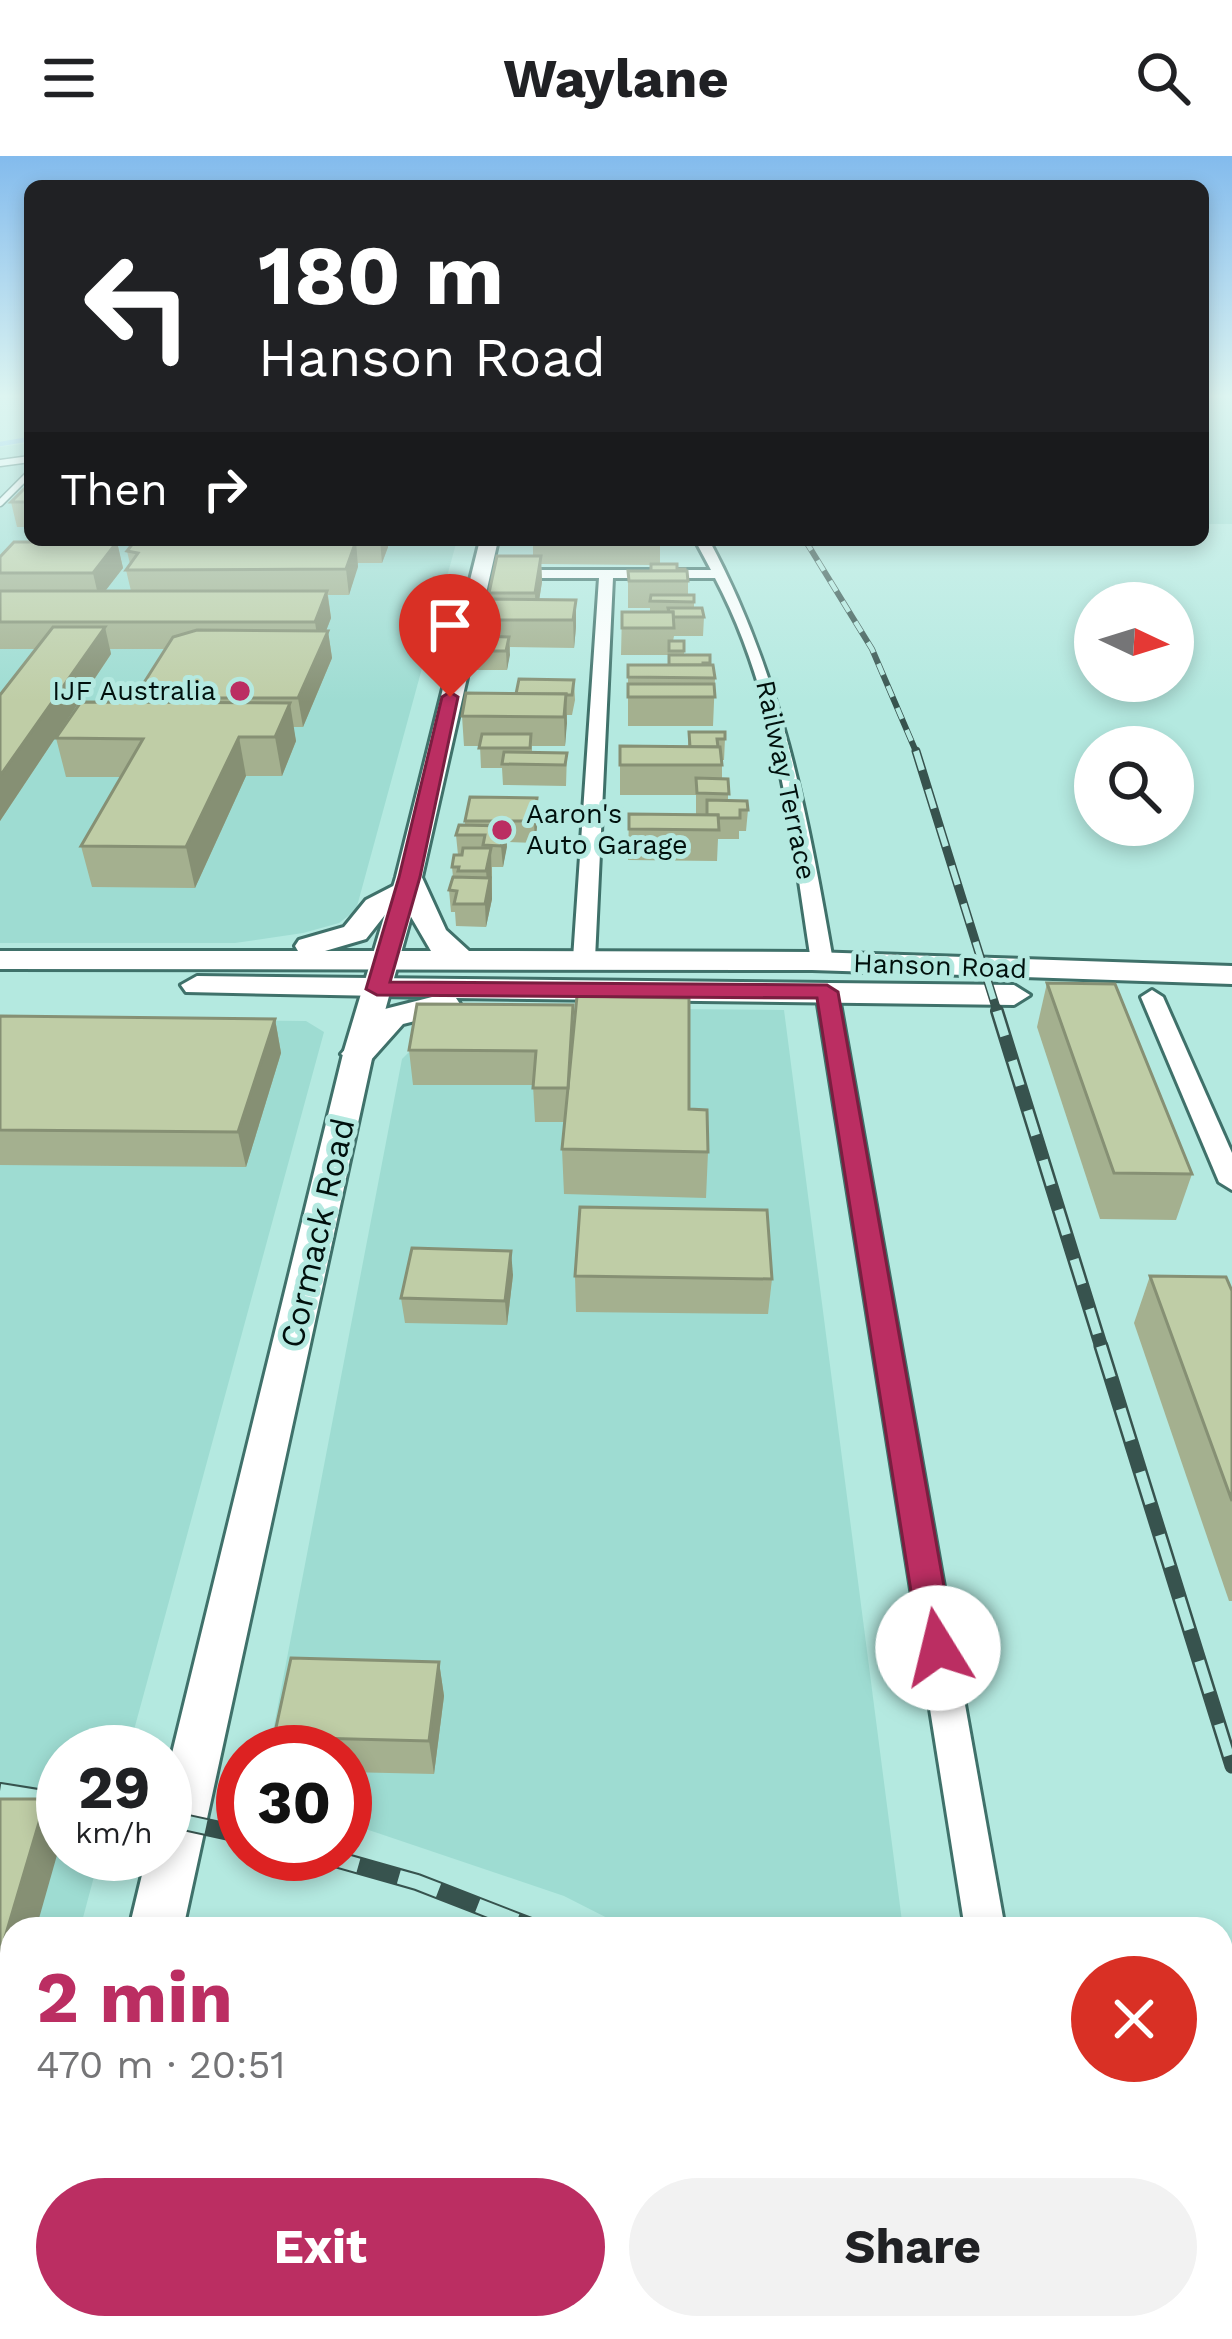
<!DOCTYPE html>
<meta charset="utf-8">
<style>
body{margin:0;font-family:"Work Sans",sans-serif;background:#f2f2f2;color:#202124;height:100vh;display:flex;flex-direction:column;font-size:45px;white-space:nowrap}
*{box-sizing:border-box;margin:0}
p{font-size:39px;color:#757577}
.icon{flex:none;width:66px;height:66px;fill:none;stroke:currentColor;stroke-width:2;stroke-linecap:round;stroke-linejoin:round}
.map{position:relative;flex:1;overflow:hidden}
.panel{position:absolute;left:0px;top:1761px;width:1233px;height:423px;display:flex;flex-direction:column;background:#fff;border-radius:36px 36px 0 0;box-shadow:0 6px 18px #0003}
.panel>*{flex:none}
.top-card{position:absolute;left:24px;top:24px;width:1185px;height:366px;border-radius:18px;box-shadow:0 6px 18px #0003;background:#202124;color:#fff;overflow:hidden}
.needle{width:78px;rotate:94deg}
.buttons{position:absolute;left:1074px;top:426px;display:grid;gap:24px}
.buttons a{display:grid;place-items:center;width:120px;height:120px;border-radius:50%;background:#fff;box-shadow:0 6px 18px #0003;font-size:60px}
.speed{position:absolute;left:36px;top:1569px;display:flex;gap:24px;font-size:60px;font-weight:700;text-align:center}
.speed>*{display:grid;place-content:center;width:156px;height:156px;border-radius:50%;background:#fff;box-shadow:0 6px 18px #0003;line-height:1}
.speed small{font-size:30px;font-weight:400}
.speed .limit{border:18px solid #d22;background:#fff;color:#111}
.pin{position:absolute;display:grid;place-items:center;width:102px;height:102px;color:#fff;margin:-123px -51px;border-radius:50% 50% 50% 0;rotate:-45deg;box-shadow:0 0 12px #0007}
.pin .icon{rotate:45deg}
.me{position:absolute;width:132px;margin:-66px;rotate:351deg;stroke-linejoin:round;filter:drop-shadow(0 0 9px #0008)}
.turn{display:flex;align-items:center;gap:42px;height:252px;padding:0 36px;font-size:54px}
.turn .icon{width:156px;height:156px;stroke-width:2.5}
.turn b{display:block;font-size:84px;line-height:102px}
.then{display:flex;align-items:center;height:114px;padding:0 36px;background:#0003;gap:24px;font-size:45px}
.round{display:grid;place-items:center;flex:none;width:126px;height:126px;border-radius:63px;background:#f2f2f2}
.overview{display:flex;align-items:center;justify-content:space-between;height:204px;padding:0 36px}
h1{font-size:72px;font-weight:700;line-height:90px;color:#bb2e62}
.button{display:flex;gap:24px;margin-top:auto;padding:24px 36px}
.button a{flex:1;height:138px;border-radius:72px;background:#bb2e62;color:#fff;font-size:48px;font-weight:700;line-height:138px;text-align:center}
.button a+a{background:#f2f2f2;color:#202124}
header{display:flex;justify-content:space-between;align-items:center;height:156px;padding:0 36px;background:#fff;font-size:54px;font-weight:700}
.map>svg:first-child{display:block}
.built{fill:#9edcd2}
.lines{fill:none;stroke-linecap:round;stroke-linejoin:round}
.stream{stroke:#8bc5f5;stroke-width:4.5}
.service-casing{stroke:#3f716a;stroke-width:9}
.minor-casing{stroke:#3f716a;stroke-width:6}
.tertiary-casing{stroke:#3f716a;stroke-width:6}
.secondary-casing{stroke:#3f716a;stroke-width:6}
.service{stroke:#fff;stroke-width:6}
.minor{fill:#fff;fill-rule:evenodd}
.tertiary{fill:#fff;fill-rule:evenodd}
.secondary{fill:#fff;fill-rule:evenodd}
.rail-far4-casing{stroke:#37534e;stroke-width:6}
.rail-far3-casing{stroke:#37534e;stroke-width:9}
.rail-far2-casing{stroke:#37534e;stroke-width:14}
.rail-far1-casing{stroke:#37534e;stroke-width:15}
.rail-casing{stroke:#37534e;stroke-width:18}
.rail-far4{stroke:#b4e9e0;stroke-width:4.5;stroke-dasharray:12;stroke-linecap:butt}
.rail-far3{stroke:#b4e9e0;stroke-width:6;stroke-dasharray:20;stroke-linecap:butt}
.rail-far2{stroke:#b4e9e0;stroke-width:9;stroke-dasharray:26;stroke-linecap:butt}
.rail-far1{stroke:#b4e9e0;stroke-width:10;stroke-dasharray:33;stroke-linecap:butt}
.rail{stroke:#b4e9e0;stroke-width:14;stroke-dasharray:42;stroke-linecap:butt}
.wall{fill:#a4b08f}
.shaded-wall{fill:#869074}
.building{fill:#bfcda6;stroke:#869074;stroke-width:3}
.route{fill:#bb2e62;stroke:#7a1e40;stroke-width:3}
.poi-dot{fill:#bb2e62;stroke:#b4e9e0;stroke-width:4.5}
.labels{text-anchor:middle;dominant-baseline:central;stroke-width:10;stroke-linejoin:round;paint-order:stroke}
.far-poi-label{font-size:27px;fill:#00100d;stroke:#b4e9e0;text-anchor:end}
.far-street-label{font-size:27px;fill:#00100d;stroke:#b4e9e0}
.street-label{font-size:33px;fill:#00100d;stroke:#b4e9e0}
</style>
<header><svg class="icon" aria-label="menu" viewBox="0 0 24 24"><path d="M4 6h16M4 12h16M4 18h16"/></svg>Waylane<svg class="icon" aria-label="search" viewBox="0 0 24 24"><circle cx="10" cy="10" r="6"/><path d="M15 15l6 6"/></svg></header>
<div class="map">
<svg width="1232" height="2183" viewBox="0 0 1232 2183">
<rect width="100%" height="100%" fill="#b4e9e0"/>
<g class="built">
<rect x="1203" y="240" width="29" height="128"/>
<path d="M30,287V384H457L356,754L339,767L303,777L235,787H0V291Z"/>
<path d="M552,852L784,854L903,1773H629L564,1740L345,1666V1596H269L402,903L434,871Z"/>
<path d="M0,862L306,865L324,876L128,1596H63V1698H100L80,1773H12V2021L0,2066Z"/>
<path d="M150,2172H951L952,2183H148Z"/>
</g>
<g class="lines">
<path class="stream" d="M0,288L30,283"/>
<defs>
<g id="service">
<path d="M0,307L30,303"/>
<path d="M0,347L30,317"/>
</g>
<g id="minor">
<path d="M695,384H709C781,518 807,655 833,805L830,810L822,811L811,805C791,676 777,539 715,422H613L595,803L584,809L573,803L599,422H504L497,418L504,414H711Z"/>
<path d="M827,829L838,836L1005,1773H965L816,836Z"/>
<path d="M1152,834L1163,841L1232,997V1034L1219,1026L1141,841Z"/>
<path d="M1016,2172H1064L1066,2183H1018Z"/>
</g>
<g id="tertiary">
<path d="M480,384H498L422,721L373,898L183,1773H129L147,1698H165V1626L343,898L396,721Z"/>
<path d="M30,2172H94L91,2183H27Z"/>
</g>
<g id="secondary">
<path d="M409,712L419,715L446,774L469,795L812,796L1232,810V828L812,814L0,813V795H298L295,790L299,784L344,771L366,744L397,728L399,715ZM403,747L431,795H325L366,783L388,755Z"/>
<path d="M197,820L1014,829L1030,839L1014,849L456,842L460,848L455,855L403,868L370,905L358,908L341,898L381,854L432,841L186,836L181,829Z"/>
</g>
</defs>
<use href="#service" class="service-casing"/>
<use href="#minor" class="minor-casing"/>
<use href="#tertiary" class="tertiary-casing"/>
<use href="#secondary" class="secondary-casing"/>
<use href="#service" class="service"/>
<use href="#minor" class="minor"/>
<use href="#tertiary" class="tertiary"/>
<use href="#secondary" class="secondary"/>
<defs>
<path id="rail-far4" d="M805,384L872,493L917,598"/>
<path id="rail-far3" d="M916,595L998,858"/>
<path id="rail-far2" d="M997,855L1102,1193"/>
<path id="rail-far1" d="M1101,1190L1232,1610"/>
<g id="rail">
<path d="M0,1635L63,1645"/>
<path d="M165,1662L243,1679"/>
<path d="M318,1698L417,1726L538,1773"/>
<path d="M1040,2172L1049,2183"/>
</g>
</defs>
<use href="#rail-far4" class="rail-far4-casing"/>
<use href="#rail-far3" class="rail-far3-casing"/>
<use href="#rail-far2" class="rail-far2-casing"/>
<use href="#rail-far1" class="rail-far1-casing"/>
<use href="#rail" class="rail-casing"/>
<use href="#rail-far4" class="rail-far4"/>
<use href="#rail-far3" class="rail-far3"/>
<use href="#rail-far2" class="rail-far2"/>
<use href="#rail-far1" class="rail-far1"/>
<use href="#rail" class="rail"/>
</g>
<g class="wall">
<path d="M11,346H30V371H17Z"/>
<path d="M226,384H387L388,391L382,407H358L349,439H328L331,462L326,475H328L332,502L303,571H293L296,585L282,620H246L195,732L92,731L81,690L121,621H66L56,582L143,546L140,533L165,493H110L111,498L0,665V539L35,493H0V401L117,386L123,412L105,435H131L126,414L130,408L127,395L226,386Z"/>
<path d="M533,384H674V390H660V408L677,413L688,425V439H694V452L704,461L703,480H674L673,485L684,495V499H710V509L715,522L713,570H628V509H669V499H621L622,456H650V452H628V415H651V409L541,408L542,426L539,444H576V471L574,492L510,491L507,514H475L474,495L484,480L483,464L489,443V437L533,400Z"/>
<path d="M574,524L575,544L572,559H567L565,590H532V596L567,597L566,630L503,629L502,612H481L480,590H464L462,560L516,538Z"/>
<path d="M689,576L725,583L724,604H722V623H728V644L748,654L746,675H739V683H718L717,705L628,704L629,658H696V639H620V590L688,591Z"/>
<path d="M537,642L538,663L535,687L507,686L503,711H492V743L486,771L456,770L455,756H451L449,734L453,721L452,711L458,699L456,679L465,669V665Z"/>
<path d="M1047,827L1192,1018L1176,1064L1100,1063L1037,871Z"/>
<path d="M0,860L275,863L281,897L246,1011L0,1009Z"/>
<path d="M574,874L689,953L708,996L706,1042L564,1038L562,993L565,966H535L533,929H413L409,894Z"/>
<path d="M513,1119L507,1169L405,1167L401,1142Z"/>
<path d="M575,1120L772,1123L768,1158L576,1156Z"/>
<path d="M1150,1120L1232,1135V1445H1229L1134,1167Z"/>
<path d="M439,1506L444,1540L434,1618L345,1616V1596H279L274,1581Z"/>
</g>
<g class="shaded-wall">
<path d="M380,384H387L388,391L382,407Z"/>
<path d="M356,385L358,411L349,439L346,413Z"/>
<path d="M117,386L123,412L99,443L93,417Z"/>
<path d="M541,400L542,426L536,464L535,437Z"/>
<path d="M327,435L331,462L319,493L315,466Z"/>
<path d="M576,444V471L574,492L573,464Z"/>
<path d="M105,471L111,498L0,665V620Z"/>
<path d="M328,475L332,502L303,571L298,542Z"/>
<path d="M509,481L510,499L507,514L506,495Z"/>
<path d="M566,538L567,567L565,590L564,561Z"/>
<path d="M290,547L296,585L282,620L275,581Z"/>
<path d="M239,581L246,620L195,732L186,691Z"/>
<path d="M537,642L538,663L535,687L534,665Z"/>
<path d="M506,670L507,691L503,711L501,690Z"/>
<path d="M491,692L492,743L486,771L485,748L488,735L486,715Z"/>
<path d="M275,863L281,897L246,1011L238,976Z"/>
<path d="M511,1095L513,1119L507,1169L505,1145Z"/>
<path d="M439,1506L444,1540L434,1618L429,1585Z"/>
<path d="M46,1643L63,1674V1678L36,1773H12V1857L0,1899V1798Z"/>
<path d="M429,2172H438L437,2183H428Z"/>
</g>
<g class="building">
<path d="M30,327V346H11Z"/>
<path d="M356,385L346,413L126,414L138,397L127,395L134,386Z"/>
<path d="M14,386H117L93,417H0V401Z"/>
<path d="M497,400H541L535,437H489Z"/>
<path d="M651,408H677V413H685V415H651Z"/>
<path d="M628,415H687L688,425H629Z"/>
<path d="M0,435H327L315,466H0Z"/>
<path d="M651,439H694V446L650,445Z"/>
<path d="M488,443L576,444L573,464H483Z"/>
<path d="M668,452H702L704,461H673V456H669Z"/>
<path d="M622,456H673L674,472H622Z"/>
<path d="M53,471H105L0,620V539Z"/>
<path d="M197,474L328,475L298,542H160L140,533L173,481Z"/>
<path d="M478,480L509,481L506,495H474Z"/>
<rect x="669" y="485" width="15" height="10"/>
<path d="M669,499H710V507H703V509H669Z"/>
<path d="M628,509H713L715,522L628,521Z"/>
<path d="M519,523L574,524L572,539H566V538H516Z"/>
<path d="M628,528H714L715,541H628Z"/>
<path d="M466,537L566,538L564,561L462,560Z"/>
<path d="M81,546L290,547L275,581H239L186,691L81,690L143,583L56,582Z"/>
<path d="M689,576H725V583H717L718,591H690Z"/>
<path d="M482,578H531L530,592H479Z"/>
<path d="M620,590L720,591L722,609H620Z"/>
<path d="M504,596L567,597L565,609L502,608Z"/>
<path d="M696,622L728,623L729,638L697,637Z"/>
<path d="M470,641L537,642L534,665H465Z"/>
<path d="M707,644L747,645L748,654H740V662H718V659H707Z"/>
<path d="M629,658L718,659L719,674L629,673Z"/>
<path d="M459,669L506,670L501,690L483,689L485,679H456Z"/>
<path d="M463,692H491L486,715H458L459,711H452L454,699H462Z"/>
<path d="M453,721L490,722L485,748H454L457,735L449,734Z"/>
<path d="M1047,827L1115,828L1192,1018L1114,1017Z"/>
<path d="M577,840L689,842V953L707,954L708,996L562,993Z"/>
<path d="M417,848L573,849L568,932H533L536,895L409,894Z"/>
<path d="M0,860L275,863L238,976L0,974Z"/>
<path d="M580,1051L767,1054L772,1123L575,1120Z"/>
<path d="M412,1092L511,1095L505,1145L401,1142Z"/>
<path d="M1150,1120L1226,1121L1232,1135V1345Z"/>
<path d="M291,1502L439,1506L429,1585L274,1581Z"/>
<path d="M0,1643H46L0,1798Z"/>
<path d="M176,2172H429L428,2183H174Z"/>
<path d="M547,2172H811L812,2183H546Z"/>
</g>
<linearGradient id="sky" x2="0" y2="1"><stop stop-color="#83bbed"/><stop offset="0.44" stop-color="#ddf5f1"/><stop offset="1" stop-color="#ddf5f1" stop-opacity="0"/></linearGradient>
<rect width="1232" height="546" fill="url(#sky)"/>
<path class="route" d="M450,536L458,541L420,721L390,826L827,829L838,836L955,1492L950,1503L938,1507L925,1503L920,1492L817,842L377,839L366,833L399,721L442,541Z"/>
<g class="poi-dot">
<circle cx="240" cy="535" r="12"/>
<circle cx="502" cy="674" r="12"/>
</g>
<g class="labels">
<g class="far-poi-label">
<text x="216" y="535">IJF Australia</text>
<text x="526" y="658" text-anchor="start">Aaron's<tspan x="526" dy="31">Auto Garage</tspan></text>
</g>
<g class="far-street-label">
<text transform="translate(786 624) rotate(78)">Railway Terrace</text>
<text transform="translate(940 810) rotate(2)">Hanson Road</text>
</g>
<g class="street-label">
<text transform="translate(317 1077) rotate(-77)">Cormack Road</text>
</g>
</g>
</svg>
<div class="buttons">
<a><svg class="needle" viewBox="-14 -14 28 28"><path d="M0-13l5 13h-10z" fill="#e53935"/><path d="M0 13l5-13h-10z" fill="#757577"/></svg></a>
<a><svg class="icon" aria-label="search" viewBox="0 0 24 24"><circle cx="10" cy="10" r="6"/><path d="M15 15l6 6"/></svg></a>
</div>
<div class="speed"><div>29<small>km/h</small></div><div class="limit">30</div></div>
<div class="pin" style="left:450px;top:541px;background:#d93025"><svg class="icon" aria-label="arrive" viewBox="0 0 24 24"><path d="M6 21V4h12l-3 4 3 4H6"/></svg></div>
<svg class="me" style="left:938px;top:1492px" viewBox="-20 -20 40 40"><circle r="19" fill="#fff"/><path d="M0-13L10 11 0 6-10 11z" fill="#bb2e62"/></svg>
<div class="top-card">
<div class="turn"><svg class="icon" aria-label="left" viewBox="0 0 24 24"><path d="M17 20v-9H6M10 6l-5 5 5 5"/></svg><div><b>180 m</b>Hanson Road</div></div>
<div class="then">Then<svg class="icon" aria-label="right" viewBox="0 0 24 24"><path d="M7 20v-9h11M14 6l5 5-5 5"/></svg></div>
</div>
<section class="panel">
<div class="overview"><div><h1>2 min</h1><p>470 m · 20:51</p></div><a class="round" style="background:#d93025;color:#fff"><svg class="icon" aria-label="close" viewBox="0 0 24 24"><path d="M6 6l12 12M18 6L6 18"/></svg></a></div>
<div class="button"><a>Exit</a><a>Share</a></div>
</section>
</div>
